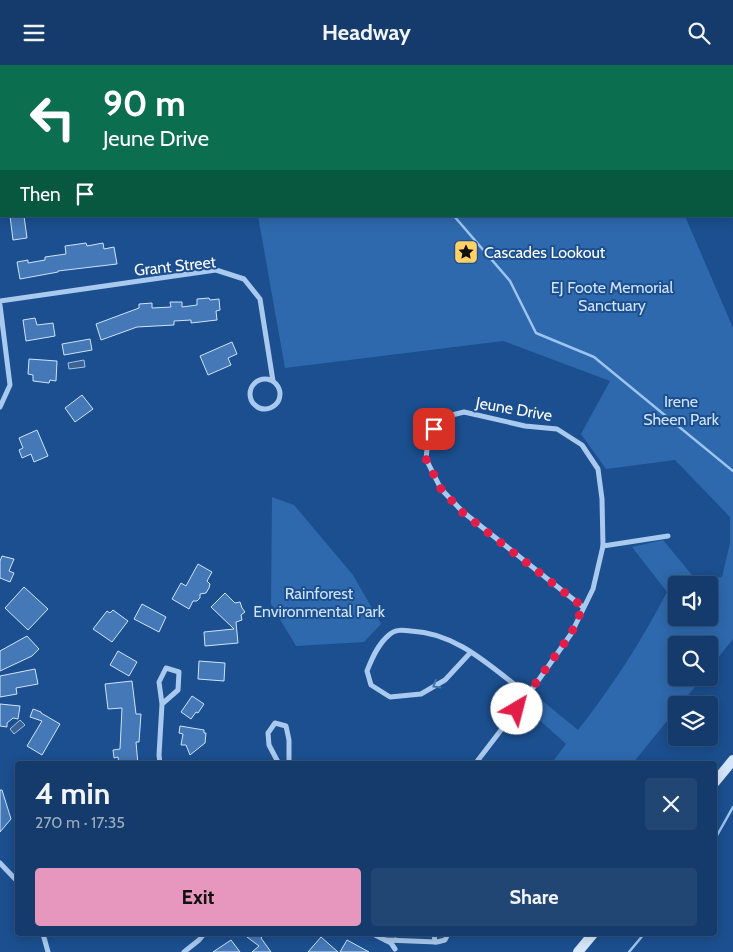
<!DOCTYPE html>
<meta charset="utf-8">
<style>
body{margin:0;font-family:Cabin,sans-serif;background:#214673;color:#f1f3f6;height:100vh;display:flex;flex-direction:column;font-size:19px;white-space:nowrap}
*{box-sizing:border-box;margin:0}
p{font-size:16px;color:#9dadc1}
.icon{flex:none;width:28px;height:28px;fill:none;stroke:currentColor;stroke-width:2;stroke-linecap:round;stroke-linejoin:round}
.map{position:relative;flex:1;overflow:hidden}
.details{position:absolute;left:15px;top:696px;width:702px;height:175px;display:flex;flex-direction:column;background:#143b6b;border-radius:5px;box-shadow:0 2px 12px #0003,0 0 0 1px #33557e}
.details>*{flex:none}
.guide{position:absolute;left:0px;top:0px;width:734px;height:152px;box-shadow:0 2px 12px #0003,0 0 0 1px #33557e;background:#0b6e4f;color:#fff;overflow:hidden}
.tools{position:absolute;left:668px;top:511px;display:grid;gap:10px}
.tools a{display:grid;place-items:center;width:50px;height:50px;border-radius:5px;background:#143b6b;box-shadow:0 2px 12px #0003,0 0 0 1px #33557e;font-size:25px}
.pin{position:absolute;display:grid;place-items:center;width:42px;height:42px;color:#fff;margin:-21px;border-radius:10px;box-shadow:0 2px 8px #0006}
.me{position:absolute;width:55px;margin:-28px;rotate:37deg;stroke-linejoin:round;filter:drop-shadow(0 0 4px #0008)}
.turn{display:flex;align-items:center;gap:18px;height:105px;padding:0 20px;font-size:22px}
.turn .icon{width:65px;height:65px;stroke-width:2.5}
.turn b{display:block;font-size:35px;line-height:42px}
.then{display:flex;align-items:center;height:48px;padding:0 20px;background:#0003;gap:10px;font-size:19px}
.round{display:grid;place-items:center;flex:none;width:52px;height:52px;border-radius:5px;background:#214673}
.head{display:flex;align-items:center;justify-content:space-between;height:85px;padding:0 20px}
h1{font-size:30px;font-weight:700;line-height:38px}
.action{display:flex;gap:10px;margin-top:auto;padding:10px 20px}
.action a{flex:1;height:58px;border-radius:5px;background:#e797bd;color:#111;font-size:20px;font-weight:700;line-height:58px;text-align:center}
.action a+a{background:#214673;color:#f1f3f6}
header{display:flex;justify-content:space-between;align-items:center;height:65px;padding:0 20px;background:#143b6b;font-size:22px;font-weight:700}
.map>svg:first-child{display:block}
.green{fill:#2e69ad;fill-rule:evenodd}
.water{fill:#3c6290;stroke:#9cc4f0}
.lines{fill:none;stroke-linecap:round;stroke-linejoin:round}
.stream{stroke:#9cc4f0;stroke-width:2.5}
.building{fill:#4478b7;stroke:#cfe3fa}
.street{stroke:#a9c9ee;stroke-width:5}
.secondary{stroke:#d6e6fa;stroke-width:10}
.oneway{stroke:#4674ac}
.route{stroke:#e11d48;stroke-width:9;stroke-dasharray:0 16.2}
.labels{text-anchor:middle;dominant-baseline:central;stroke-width:4;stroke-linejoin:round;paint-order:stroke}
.poi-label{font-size:16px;fill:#fff;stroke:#1b4f8f;text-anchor:start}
.street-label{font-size:16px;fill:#fff;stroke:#1b4f8f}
.park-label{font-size:16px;fill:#cfe3fa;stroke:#1b4f8f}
</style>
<header><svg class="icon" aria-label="menu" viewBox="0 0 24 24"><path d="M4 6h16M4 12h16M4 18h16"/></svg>Headway<svg class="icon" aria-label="search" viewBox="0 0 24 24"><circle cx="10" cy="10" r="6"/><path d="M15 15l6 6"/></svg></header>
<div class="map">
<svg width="733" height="887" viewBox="0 0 733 887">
<rect width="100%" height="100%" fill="#1b4f8f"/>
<g class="green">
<path d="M222,0H494V1H223Z"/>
<path d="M258,151H685L733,263V574L709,604V580H676V612L702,613L680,640H676V645L632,699H551L566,679L525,642L534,629L578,665C612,622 642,575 667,527L632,482L663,475L697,516L722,512L730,478V452L675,395L606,404L581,369L610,316L503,276L285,303ZM676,520H709V552H676Z"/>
<path d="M272,432L294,440L353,510L381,559L364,577L296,581L271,539Z"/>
</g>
<g class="water">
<path d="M84,295L85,302L69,304L68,298Z"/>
<path d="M20,655L25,660L14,669L10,664Z"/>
</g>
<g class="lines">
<g class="stream">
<path d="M404,0V1"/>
<path d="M454,151L510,216L536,268L594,292L733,406"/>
<path d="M715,774L733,742"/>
<path d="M629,887L644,869"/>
</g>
</g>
<g class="building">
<path d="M10,151H24L27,173L13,175Z"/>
<path d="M86,178L87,181L103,178L104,184L114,182L117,199L58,206V207L20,214L17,197L28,195V198L45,195V192L66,189L65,181Z"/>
<path d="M209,233L210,235L219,234L220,245L216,246L217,255L191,258V255L174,256V260L137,262L101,275L96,259L139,243V239L152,238V243L171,242L170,237H182V242L197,240V234Z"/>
<path d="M35,253L37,260L53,258L55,271L26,276L23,255Z"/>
<path d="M90,274L92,285L64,290L62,279Z"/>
<path d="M232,277L237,289L228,293L231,300L208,310L200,291Z"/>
<path d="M29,294L57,296L56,316L50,315L49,318L33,316V310L28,309Z"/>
<path d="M82,330L93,344L75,357L65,343Z"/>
<path d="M37,365L48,391L34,397L31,389L22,393L19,385L23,383L19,373Z"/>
<path d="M2,491L14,494L9,506L14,508L10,517L0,513V496Z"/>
<path d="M198,499L212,507L207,516L210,519L209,523L206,528L200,529V533L197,536H193L189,544L172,534L181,518L186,521Z"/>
<path d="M24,522L48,544L28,565L5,543Z"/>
<path d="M225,528L235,538L240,537L242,543L245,547L241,550L242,555L236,557L238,578L205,581L204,567L234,564L211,542Z"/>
<path d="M142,539L166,552L159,567L134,554Z"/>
<path d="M113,545L128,556L112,577L93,564L107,546L110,548Z"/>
<path d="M27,571L39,584L32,591L0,606V586Z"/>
<path d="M118,586L137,597L129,611L110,600Z"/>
<path d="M199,596L225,598L224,616L198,614Z"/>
<path d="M35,604L38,619L16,623L17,629L0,632V611Z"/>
<path d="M132,616L136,649H141L139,677H136L138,699H119L118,692L114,693L113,685L120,684L122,643L108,644L105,619Z"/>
<path d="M192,631L204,639L198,648L196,647L191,654L181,647Z"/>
<path d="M0,639L20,641L18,654L13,653L7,658V662L0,661Z"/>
<path d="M33,644L41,647V648L60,659L42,690L27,681L42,656L30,652Z"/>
<path d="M180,661L204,665V668H206L205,678L190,690L186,680H181L183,669L179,668Z"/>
<path d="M0,725H2L11,754L0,767Z"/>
<path d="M243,869H264L261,873L271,887H252L259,881Z"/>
<path d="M321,872L338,887H308Z"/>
<path d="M231,875L240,887H213Z"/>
<path d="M347,875L369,887H340Z"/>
</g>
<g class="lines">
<g class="street">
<path d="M32,1L38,0"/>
<path d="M0,8H1"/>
<path d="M0,236L216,205L244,214L260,234L273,316"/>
<path d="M0,240L10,320L0,342"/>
<circle cx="265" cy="329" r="15"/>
<path d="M603,481L668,471"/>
<path d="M471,587L445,615L421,629L390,632L371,620L367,606C372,593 378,579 389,570C395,564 403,565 411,566C458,568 492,603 528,630"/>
<path d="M160,699L159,690L162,639L159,617L166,603L179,607L178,625L162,639"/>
<path d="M279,699L269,680L268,668L275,658L286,661L289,675V699"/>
<path d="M475,699L528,630L571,569L593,524L603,481L602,434L598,404L582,380L557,364L525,361L464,347L440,353L428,375L426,394L441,424L463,447L583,542"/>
<path d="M0,798L18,817"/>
<path d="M43,869L48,887"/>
<path d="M373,869L391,878L395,884"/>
<path d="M434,869L435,877"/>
<path d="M395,870L399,869"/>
<path d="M386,875L437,877L445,875L448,869"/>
<path d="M184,887L199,875L204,869"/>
</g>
<g class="secondary">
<path d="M715,717L733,695"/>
<path d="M578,887L593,869"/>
</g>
</g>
<defs><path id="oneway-chevron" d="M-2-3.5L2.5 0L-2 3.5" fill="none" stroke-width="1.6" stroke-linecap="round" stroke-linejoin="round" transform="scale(1.25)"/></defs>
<use class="oneway" href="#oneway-chevron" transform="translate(436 620) rotate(149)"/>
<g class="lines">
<path class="route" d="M434,364L428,375L426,394L441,424L463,448L583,542L571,569L517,644"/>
</g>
<defs>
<symbol id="sight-square" viewBox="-11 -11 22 22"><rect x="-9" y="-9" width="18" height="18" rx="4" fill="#ffd166" stroke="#1b4f8f"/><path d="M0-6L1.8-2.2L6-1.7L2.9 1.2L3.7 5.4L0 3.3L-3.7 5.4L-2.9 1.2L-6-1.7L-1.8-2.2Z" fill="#111"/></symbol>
</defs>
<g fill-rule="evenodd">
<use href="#sight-square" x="452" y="173" width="28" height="28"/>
</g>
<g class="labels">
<g class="poi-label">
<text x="484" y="187">Cascades Lookout</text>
</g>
<g class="street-label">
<text transform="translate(175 201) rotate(-6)">Grant Street</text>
<text transform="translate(514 344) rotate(10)">Jeune Drive</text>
</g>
<g class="park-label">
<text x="612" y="222">EJ Foote Memorial<tspan x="612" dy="18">Sanctuary</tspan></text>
<text x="681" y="336">Irene<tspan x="681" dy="18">Sheen Park</tspan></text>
<text x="319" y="528">Rainforest<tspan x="319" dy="18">Environmental Park</tspan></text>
</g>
</g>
</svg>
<div class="tools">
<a><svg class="icon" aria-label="sound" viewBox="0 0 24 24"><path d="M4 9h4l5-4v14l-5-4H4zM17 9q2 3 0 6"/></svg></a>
<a><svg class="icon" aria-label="search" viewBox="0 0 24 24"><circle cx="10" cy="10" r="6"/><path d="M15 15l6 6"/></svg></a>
<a><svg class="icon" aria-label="layers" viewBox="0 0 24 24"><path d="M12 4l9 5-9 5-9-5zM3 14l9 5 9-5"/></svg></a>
</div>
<div class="pin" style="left:434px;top:364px;background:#d93025"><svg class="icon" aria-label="arrive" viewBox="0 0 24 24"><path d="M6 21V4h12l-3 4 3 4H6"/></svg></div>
<svg class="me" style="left:517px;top:644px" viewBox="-20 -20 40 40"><circle r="19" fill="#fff"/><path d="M0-13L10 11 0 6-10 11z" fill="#e11d48"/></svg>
<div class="guide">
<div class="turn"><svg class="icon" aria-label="left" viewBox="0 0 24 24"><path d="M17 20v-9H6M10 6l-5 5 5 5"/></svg><div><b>90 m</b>Jeune Drive</div></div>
<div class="then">Then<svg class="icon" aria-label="arrive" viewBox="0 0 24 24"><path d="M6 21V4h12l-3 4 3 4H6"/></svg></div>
</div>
<section class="details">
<div class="head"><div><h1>4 min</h1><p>270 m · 17:35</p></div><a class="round"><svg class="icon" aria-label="close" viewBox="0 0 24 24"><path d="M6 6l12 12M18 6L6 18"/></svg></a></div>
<div class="action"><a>Exit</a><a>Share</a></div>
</section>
</div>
